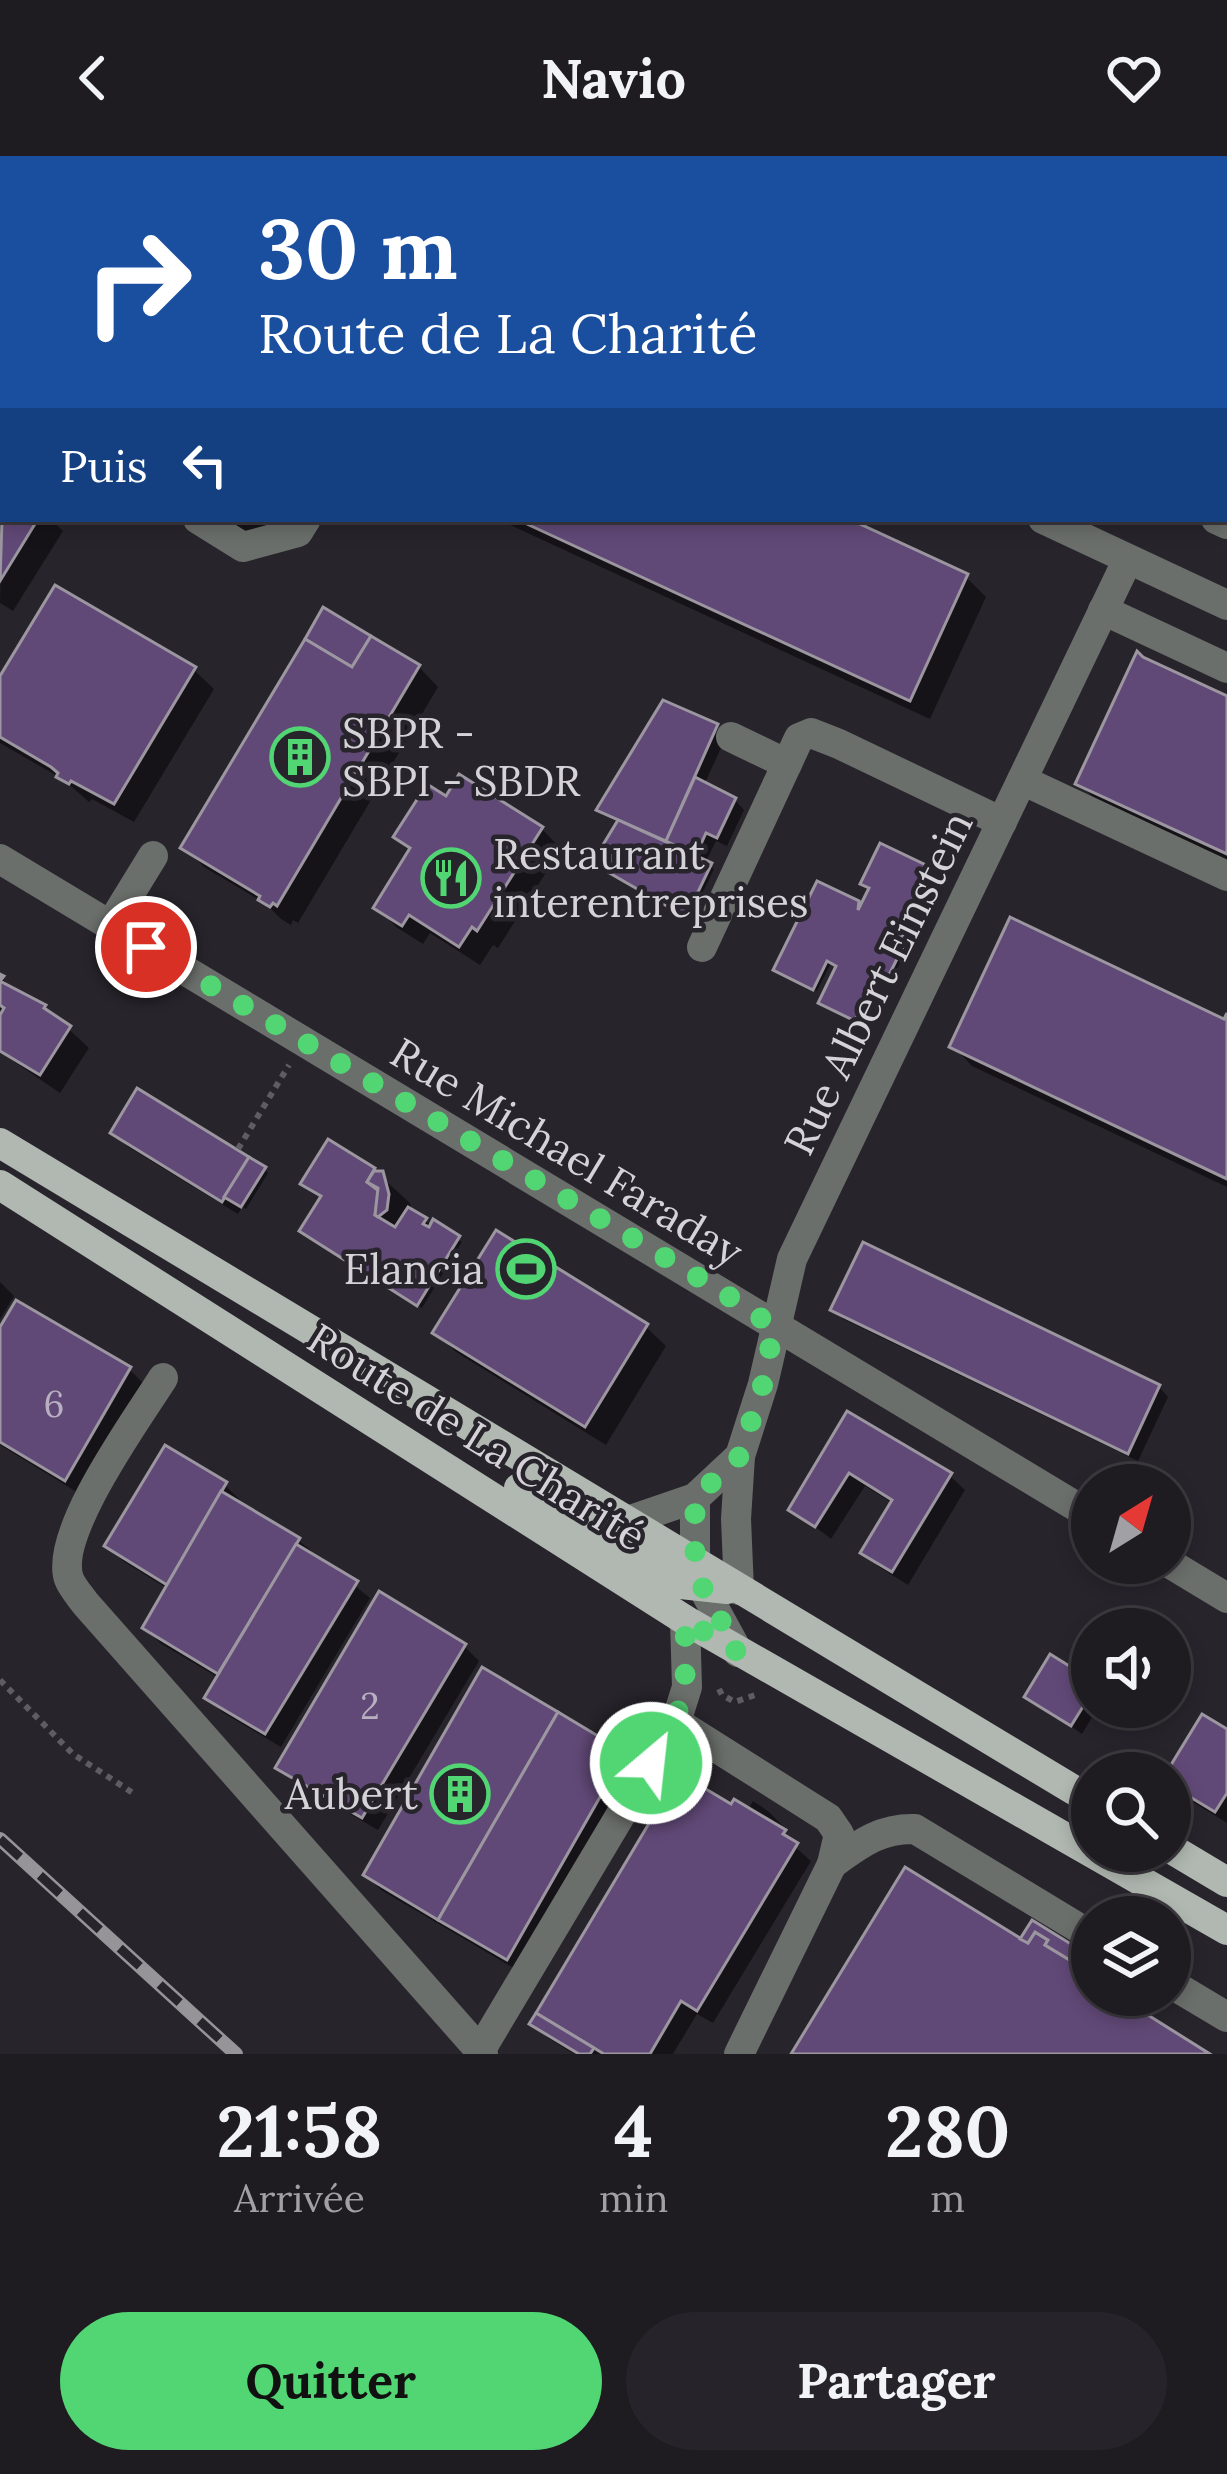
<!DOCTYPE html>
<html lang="fr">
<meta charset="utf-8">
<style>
body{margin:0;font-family:Lora,serif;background:#26242a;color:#f1f3f6;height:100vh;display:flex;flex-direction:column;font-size:45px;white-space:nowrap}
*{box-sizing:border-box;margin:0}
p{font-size:39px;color:#a1a1a5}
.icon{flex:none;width:66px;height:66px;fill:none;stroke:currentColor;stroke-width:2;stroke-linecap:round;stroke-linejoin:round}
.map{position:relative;height:1898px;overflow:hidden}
.panel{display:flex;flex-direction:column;background:#1e1b21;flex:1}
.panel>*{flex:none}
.guide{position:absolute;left:0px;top:0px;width:1227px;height:366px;box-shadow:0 6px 18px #0003,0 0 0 3px #3c393f;background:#1a4fa0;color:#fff;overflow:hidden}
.needle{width:78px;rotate:37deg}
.buttons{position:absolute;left:1071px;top:1308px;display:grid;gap:24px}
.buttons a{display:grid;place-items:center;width:120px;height:120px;border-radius:50%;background:#1e1b21;box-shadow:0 6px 18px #0003,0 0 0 3px #3c393f;font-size:60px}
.pin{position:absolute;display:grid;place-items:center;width:102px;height:102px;color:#fff;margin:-51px;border:6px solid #fff;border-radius:50%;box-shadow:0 3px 12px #0007}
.me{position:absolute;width:132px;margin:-66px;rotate:28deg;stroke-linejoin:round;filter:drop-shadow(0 0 9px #0008)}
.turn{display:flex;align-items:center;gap:42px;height:252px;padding:0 60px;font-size:54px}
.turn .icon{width:156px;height:156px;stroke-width:2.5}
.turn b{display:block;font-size:84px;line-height:102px}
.then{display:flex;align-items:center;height:114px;padding:0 60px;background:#0003;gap:24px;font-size:45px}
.eta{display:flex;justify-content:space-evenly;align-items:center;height:204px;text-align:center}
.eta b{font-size:72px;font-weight:700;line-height:84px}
.primary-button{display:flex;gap:24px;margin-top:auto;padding:24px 60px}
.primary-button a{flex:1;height:138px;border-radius:72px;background:#51d673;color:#111;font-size:48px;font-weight:700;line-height:138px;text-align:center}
.primary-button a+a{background:#26242a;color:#f1f3f6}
header{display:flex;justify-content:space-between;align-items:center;height:156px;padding:0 60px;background:#1e1b21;font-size:54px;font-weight:700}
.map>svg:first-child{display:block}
.shadow{fill:#0007}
.building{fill:#614977;stroke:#9b96a0;stroke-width:3}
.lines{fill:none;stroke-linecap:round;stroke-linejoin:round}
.path{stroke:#605c63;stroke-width:6;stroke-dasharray:6 6;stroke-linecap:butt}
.minor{stroke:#6b6f6b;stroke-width:30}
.major{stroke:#b0b8b1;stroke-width:30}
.rail-casing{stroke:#969399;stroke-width:14}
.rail{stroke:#28242c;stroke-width:9;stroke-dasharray:27;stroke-linecap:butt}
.route{stroke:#51d673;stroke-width:21;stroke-dasharray:0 37.8}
.labels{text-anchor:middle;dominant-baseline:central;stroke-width:9;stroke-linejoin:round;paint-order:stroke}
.number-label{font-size:36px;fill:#b8b0c0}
.poi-label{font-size:42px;fill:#d5d2d8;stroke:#28242c;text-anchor:start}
.street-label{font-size:42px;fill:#d5d2d8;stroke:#28242c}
</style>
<header><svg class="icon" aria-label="back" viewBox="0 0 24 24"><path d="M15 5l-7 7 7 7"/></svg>Navio<svg class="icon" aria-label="heart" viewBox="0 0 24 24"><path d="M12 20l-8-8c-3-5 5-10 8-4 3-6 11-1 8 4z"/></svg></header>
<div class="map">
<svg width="1227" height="1898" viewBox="0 0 1227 1898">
<rect width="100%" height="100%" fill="#28242c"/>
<g class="shadow">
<path d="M467,0H520L519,3Z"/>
<path d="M1172,0H1227L1224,275V3H1171Z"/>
<path d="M3,15V69L0,66Z"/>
<path d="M0,162L3,163V224L0,223Z"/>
<path d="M3,339V363H51L63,375L13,455L0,447Z"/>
<path d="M217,363H280L264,391Z"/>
<path d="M497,363H842L966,421L986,441L930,563Z"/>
<path d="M419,511L438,531L298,767L293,764L291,769L281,763L266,748L204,711L184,691Z"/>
<path d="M194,514L214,533L134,666L92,643L89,646L64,624L0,587V525Z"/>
<path d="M1227,543V704L1094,642L1079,627Z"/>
<path d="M717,571L726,581L704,629L735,644L744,654L727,690L716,685L705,707L714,713L690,763L599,711L620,667L600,653Z"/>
<path d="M460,622L542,673L561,693L498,792L493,789L480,809L430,777L423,788L396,771L377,751L412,696L397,681L447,644Z"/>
<path d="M928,714L932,718L900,782L909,789L892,823L883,819L860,867L825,850L839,811L831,807L817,835L781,818L857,748L862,753L871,733L864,728Z"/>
<path d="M0,821L16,836L45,851L89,892L60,937L0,896Z"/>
<path d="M1227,864V1031L972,910L953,890Z"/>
<path d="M113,976L264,1013L268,1017L246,1053L242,1051L238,1058L128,991Z"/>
<path d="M374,1014L410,1047L413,1058L462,1086L422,1152L307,1078Z"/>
<path d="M0,1126L14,1140L0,1163Z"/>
<path d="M833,1154L1159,1231L1168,1241L1138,1305L843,1163Z"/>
<path d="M646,1171L666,1190L606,1289L456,1196L436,1177Z"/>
<path d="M0,1177L129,1213L144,1228L80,1338L0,1289Z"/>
<path d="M848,1259L950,1320L965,1334L908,1429L879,1411L864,1396L894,1348L865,1330L831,1383L792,1353Z"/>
<path d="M225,1329L240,1344L237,1348L298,1384L370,1442L281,1591L222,1556L207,1541L219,1522L160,1487L146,1472L168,1433L123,1405L108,1390Z"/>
<path d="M464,1490L479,1505L378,1674L294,1626L279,1611Z"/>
<path d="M1092,1528V1551H1098L1082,1578L1028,1540Z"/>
<path d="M1227,1577V1667L1180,1638L1170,1628L1169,1617Z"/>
<path d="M611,1592L628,1608L634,1623L522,1817L381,1734L366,1719Z"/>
<path d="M680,1621L732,1652L747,1655L753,1645L768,1655L783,1670L779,1677L811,1705L713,1867L697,1858L673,1898H574L548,1882L533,1868Z"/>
</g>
<g class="building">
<path d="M1169,0H1227L1224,186V3H1167Z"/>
<path d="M3,333V363H38L0,425Z"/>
<path d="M516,363H849L968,418L910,545Z"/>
<path d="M55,429L196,511L114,648L71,625L69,628L56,621L58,617L51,611L0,581V520Z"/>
<path d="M323,451L371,480L352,511L305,483Z"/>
<path d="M371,480L420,509L277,750L273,747L270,751L258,744L260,740L180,692L305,483L352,511Z"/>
<path d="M1137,495L1143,501L1227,540V698L1075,628Z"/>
<path d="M663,544L718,568L666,685L596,654Z"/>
<path d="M459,618L543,671L477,775L472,771L459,791L409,759L402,770L373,752L410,692L393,681L427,628L446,640Z"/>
<path d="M695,621L736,642L717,682L706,677L696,699L666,685Z"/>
<path d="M618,664L712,707L686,761L592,707Z"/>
<path d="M880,687L930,711L898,777L907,783L888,821L878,817L855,865L818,847L836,810L827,805L813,834L773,814L817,725L859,745L858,754L869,732L860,728Z"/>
<path d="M1010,761L1224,863L1227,857V1023L949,891Z"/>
<path d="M0,818L4,820L0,825L46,849L44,852L71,870L40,919L0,895V859L4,852L0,849Z"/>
<path d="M137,932L249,1001L222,1046L110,977Z"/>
<path d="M328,983L375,1012L367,1026L379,1035L375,1059L395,1071L408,1051L427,1062L423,1068L429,1071L433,1063L460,1080L417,1150L299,1075L321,1040L300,1028Z"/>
<path d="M249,1001L266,1011L241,1051L224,1041Z"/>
<path d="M374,1015H383L389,1038L387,1054L378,1061L375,1059L378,1032L367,1026Z"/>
<path d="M496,1074L648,1168L585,1271L432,1177Z"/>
<path d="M863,1086L1160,1229L1128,1298L830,1154Z"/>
<path d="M16,1144L131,1211L65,1325L0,1286V1171Z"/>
<path d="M847,1255L952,1317L892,1416L860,1397L892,1344L849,1317L815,1371L788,1354Z"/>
<path d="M165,1289L227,1326L167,1429L104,1390Z"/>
<path d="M221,1335L300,1382L218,1518L142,1472Z"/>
<path d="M296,1388L358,1425L265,1578L204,1542Z"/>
<path d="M379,1435L466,1488L362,1662L275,1612Z"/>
<path d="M1050,1498L1092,1524V1536L1071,1570L1024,1541Z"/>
<path d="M482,1511L558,1556L438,1764L363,1719Z"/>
<path d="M558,1556L613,1589L620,1606L507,1804L438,1764Z"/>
<path d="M1202,1558L1227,1573V1637L1215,1656L1170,1629V1617H1166Z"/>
<path d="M679,1617L731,1648L734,1643L786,1674L783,1678L798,1687L697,1855L681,1845L650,1898H604L536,1857Z"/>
<path d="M905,1711L1028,1787L1035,1776L1048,1784L1045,1789L1078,1809L1080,1804L1092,1812V1839H1116L1210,1898H791Z"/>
<path d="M1032,1764L1092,1801V1812L1080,1804L1078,1809L1045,1789L1048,1784L1035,1776L1028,1787L1020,1783Z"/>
<path d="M536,1857L594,1892L590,1898H579L529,1868Z"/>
</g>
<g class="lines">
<g class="path">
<path d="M238,993L289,909"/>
<path d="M0,1524L73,1598L133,1637"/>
<path d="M719,1533L722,1539L735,1546L758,1538"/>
</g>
<g class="minor">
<path d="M261,0L268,3"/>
<path d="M132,3L134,0"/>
<path d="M549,3L550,0"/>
<path d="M0,250L3,251"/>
<path d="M198,363L243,391L298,376L306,363"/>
<path d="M1043,363L1227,449"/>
<path d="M1216,363L1227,368"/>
<path d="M1103,454L1227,512"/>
<path d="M731,581L787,608"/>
<path d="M1022,624L1227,720"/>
<path d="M0,703L1092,1360"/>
<path d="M110,770L153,700"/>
<path d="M702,791L799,582L811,577L839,588L1002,666"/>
<path d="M163,1222C138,1262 53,1378 69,1423C72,1431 80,1440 85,1447L483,1898"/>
<path d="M695,1342V1408L702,1430L738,1496"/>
<path d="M625,1366L695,1342L740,1300"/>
<path d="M1169,1407L1227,1442"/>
<path d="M739,1434L736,1363L740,1300L763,1228L792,1103L1128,403"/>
<path d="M676,1566L828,1662L839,1678L832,1708L739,1898"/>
<path d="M832,1708C860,1688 880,1672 915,1673L1092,1780"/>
<path d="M1170,1827L1227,1861"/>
<path d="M480,1895L676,1566L687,1531L685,1464"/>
</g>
<g class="major">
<path d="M0,987L1092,1645"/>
<path d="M0,1029L685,1464L1227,1774"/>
<path d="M519,1332L681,1428L727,1433"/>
<path d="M1170,1692L1227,1726"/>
</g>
<defs>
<path id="rail" d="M0,1683L236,1898"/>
</defs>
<use href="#rail" class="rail-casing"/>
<use href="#rail" class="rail"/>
</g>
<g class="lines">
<path class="route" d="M146,791L721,1135L774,1171L763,1228L740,1300L695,1342V1408L702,1430L738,1496L685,1464C686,1535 689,1544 651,1607"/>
</g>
<defs>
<symbol id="building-ring" viewBox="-11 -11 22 22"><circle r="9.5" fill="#28242c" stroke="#51d673" stroke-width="1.5"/><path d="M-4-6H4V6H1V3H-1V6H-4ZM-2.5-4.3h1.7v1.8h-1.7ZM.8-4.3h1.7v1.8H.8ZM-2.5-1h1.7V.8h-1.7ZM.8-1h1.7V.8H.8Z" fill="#51d673"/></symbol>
<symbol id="restaurant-ring" viewBox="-11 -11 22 22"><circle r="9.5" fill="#28242c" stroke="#51d673" stroke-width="1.5"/><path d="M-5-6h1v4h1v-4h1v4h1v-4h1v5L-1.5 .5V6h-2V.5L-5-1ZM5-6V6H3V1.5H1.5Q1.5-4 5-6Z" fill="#51d673"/></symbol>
<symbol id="stadium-ring" viewBox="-11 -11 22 22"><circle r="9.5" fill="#28242c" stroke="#51d673" stroke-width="1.5"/><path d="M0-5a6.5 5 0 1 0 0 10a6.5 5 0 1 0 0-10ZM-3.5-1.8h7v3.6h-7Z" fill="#51d673"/></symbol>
</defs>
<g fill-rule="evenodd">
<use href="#building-ring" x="267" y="568" width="66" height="66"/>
<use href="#restaurant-ring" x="418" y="689" width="66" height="66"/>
<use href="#stadium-ring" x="493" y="1080" width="66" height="66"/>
<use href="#building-ring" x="427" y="1605" width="66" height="66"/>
</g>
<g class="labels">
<g class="number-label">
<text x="54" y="1248">6</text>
<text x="370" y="1550">2</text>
</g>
<g class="poi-label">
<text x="342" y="577">SBPR -<tspan x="342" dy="48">SBPI - SBDR</tspan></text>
<text x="493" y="698">Restaurant<tspan x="493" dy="48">interentreprises</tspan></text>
<text x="484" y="1113" text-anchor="end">Elancia</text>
<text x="418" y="1638" text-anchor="end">Aubert</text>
</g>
<g class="street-label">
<text transform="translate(878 827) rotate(-64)">Rue Albert Einstein</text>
<text transform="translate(567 996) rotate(31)">Rue Michael Faraday</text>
<text transform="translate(477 1281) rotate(32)">Route de La Charité</text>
</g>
</g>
</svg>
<div class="buttons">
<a><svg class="needle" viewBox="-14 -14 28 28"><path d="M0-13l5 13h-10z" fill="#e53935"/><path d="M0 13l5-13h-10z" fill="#a1a1a5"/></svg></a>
<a><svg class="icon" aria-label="sound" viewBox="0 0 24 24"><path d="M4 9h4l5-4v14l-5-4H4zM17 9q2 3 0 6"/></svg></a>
<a><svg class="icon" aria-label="search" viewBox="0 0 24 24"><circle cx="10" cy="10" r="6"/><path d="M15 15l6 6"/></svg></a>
<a><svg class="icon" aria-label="layers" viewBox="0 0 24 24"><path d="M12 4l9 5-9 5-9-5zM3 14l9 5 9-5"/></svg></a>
</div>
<div class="pin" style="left:146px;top:791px;background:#d93025"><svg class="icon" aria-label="arrive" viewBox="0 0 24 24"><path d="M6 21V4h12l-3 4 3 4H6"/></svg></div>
<svg class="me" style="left:651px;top:1607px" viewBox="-20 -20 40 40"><circle r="17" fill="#51d673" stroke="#fff" stroke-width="3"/><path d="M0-11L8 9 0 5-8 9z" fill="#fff"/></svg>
<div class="guide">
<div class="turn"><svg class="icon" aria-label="right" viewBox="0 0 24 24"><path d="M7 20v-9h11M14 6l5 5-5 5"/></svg><div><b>30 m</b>Route de La Charité</div></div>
<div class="then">Puis<svg class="icon" aria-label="left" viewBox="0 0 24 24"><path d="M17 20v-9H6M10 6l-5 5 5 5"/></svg></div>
</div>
</div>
<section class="panel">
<div class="eta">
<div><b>21:58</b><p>Arrivée</p></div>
<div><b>4</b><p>min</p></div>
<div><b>280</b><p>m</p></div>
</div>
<div class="primary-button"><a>Quitter</a><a>Partager</a></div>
</section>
